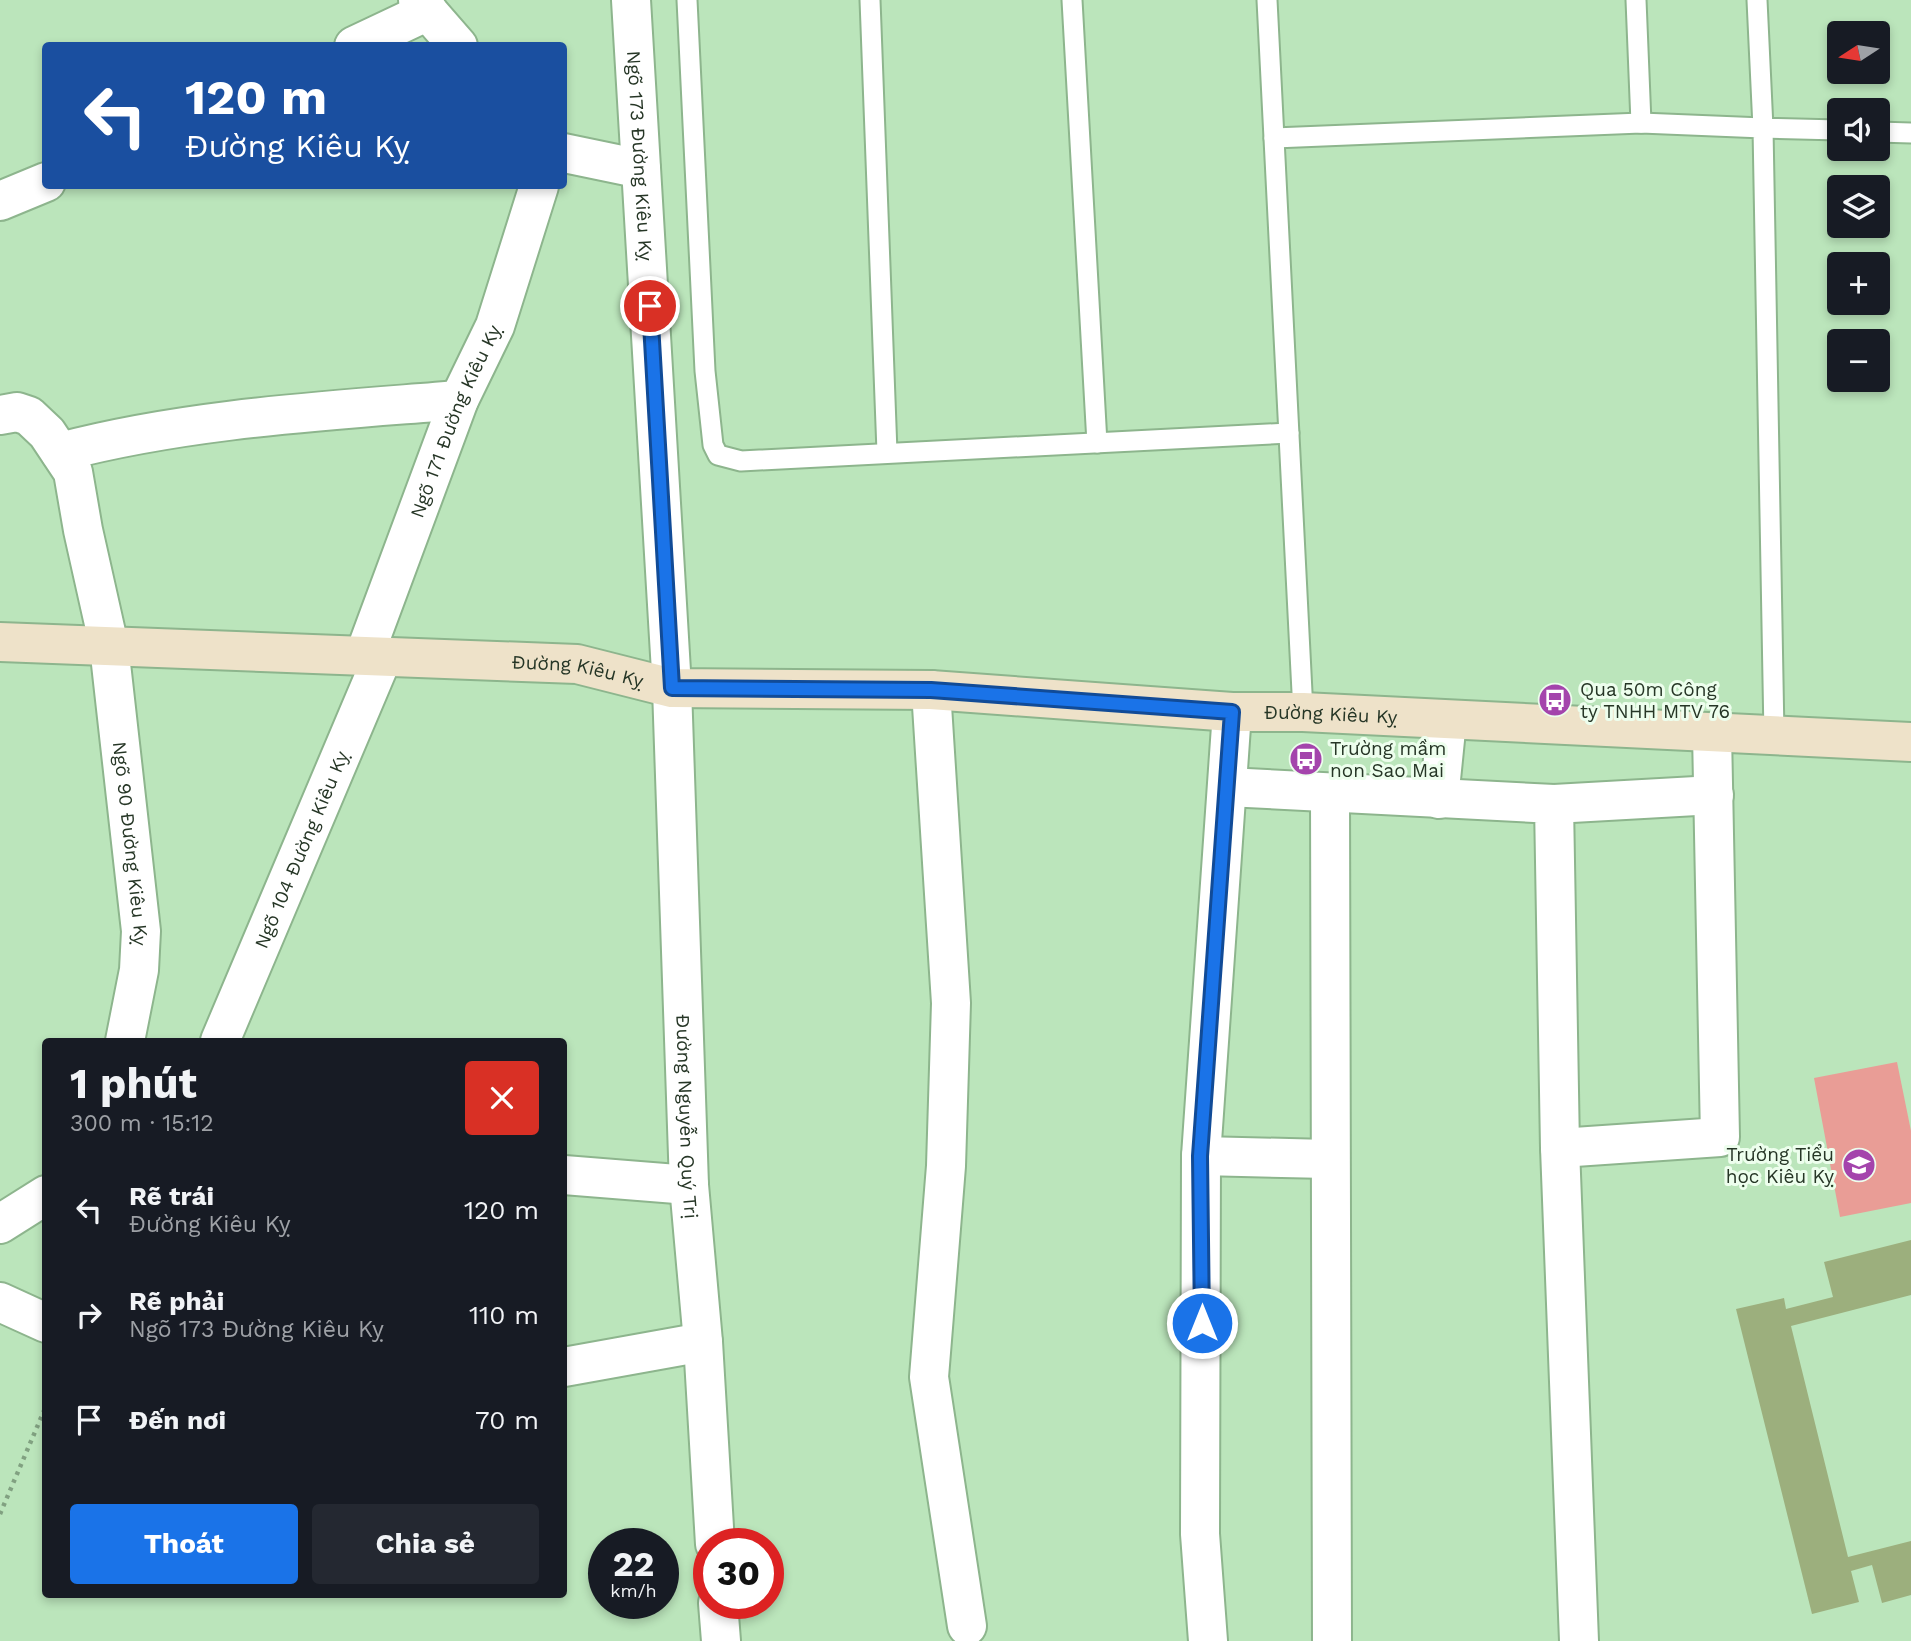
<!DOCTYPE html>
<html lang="vi">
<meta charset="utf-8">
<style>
body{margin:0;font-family:"Work Sans",sans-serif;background:#242831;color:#f1f3f6;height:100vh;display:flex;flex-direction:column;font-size:26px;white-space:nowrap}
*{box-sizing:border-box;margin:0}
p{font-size:23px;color:#9ea1a6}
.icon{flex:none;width:38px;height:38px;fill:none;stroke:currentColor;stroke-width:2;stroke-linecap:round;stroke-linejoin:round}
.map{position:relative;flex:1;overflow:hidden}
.details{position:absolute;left:42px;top:1038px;width:525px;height:560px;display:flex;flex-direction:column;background:#171b24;border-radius:7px;box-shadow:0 4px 10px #0003}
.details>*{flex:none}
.top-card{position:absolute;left:42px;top:42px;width:525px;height:147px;border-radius:7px;box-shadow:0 4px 10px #0003;background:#1a4fa0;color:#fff;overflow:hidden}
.needle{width:46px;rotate:258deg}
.controls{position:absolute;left:1827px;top:21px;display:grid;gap:14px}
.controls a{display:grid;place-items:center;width:63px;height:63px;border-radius:7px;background:#171b24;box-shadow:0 4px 10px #0003;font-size:35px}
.speed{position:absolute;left:588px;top:1528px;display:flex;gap:14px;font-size:35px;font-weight:700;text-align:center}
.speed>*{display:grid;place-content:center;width:91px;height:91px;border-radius:50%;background:#171b24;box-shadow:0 4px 10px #0003;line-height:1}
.speed small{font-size:18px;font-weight:400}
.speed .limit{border:10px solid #d22;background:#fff;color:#111}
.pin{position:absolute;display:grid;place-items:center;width:60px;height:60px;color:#fff;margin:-30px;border:4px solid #fff;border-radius:50%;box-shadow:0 2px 7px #0007}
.me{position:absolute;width:77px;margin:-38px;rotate:0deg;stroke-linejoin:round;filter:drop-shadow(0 0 5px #0008)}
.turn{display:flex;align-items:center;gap:24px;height:147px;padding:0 28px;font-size:32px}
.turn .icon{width:91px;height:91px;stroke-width:2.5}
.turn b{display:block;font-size:49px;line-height:60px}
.round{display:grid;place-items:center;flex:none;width:74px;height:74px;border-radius:7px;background:#242831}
.overview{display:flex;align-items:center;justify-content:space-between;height:119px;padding:0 28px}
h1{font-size:42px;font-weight:700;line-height:52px}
.action{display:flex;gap:14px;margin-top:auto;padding:14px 28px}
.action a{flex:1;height:80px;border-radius:7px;background:#1a73e8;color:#fff;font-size:28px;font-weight:700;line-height:80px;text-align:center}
.action a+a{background:#242831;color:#f1f3f6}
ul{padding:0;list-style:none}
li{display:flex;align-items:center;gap:21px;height:105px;padding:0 28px}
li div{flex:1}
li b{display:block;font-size:26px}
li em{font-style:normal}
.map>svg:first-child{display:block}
.green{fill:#e99d96}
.building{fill:#9caf7d}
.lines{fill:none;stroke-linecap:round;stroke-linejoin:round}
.service-casing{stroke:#8db58d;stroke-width:23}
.minor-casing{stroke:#8db58d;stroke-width:42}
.tertiary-casing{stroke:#8db58d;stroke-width:42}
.secondary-casing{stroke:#8db58d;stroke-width:42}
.path{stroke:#81a181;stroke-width:4.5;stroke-dasharray:3.5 5;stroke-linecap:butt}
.service{stroke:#fff;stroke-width:19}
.minor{stroke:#fff;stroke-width:38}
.tertiary{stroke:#fff;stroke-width:38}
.secondary{stroke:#eee2c9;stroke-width:38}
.route-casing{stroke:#114b97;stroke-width:18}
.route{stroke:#1a73e8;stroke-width:12}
.labels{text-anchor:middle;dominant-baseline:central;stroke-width:6;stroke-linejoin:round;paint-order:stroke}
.street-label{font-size:19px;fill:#263626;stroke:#edfeed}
.poi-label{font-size:19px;fill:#263626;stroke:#edfeed;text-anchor:start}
</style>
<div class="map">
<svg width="1911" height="1641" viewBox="0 0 1911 1641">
<rect width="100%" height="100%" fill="#bbe5bb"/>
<path class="green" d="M1897,1062L1911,1131V1203L1840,1217L1814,1078Z"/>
<path class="building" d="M1911,1240V1295L1791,1326L1848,1557L1911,1541V1595L1882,1603L1872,1565L1851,1571L1859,1602L1812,1614L1736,1309L1784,1298L1786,1309L1833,1297L1824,1262Z"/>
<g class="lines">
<defs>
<g id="service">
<path d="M687,0L705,371L713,445L718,455L741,461L1289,433"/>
<path d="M870,0L887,452"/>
<path d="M1072,0L1097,443"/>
<path d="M1267,0L1303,712"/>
<path d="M1636,0L1641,123"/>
<path d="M1757,0L1763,128L1839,130"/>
<path d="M1878,132L1911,133"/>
<path d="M1274,138L1641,123L1763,128L1774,735"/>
</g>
<g id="minor">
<path d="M418,0L458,46"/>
<path d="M354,46L428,11"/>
<path d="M564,153L641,169"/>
<path d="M0,201L46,182"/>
<path id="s1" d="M0,415L17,412L29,416L47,433L73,472L83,530L109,646L141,931L139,970L125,1041"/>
<path d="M60,452C189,418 326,411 459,400"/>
<path id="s2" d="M364,656L459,400L495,326L539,186"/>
<path d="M931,690L951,1003L946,1166L929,1377L967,1626"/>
<path d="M1227,787L1554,804L1560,1148L1579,1641"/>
<path d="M1330,794L1332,1641"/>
<path d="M1439,799L1447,720"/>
<path d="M1554,804L1714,795"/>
<path id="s3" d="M220,1041L383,656"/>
<path d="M1560,1148L1720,1137L1712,733"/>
<path d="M1201,1156L1328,1159"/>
<path d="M564,1175L689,1185"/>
<path d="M0,1224L46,1195"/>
<path d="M0,1302L46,1323"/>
<path d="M564,1367L703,1342"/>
<path d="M1208,1641L1200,1534L1201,1156L1232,712"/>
</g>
<g id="tertiary">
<path id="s4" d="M631,0L672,688L689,1185L703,1342L715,1544"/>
<path d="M718,1603L721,1641"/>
</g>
<g id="secondary">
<path id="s5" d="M0,642L577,664L672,688L931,690L1232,712H1303L1911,742"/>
</g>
</defs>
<use href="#service" class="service-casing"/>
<use href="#minor" class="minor-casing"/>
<use href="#tertiary" class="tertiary-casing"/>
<use href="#secondary" class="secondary-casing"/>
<path class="path" d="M0,1514L46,1406"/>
<use href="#service" class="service"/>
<use href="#minor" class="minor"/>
<use href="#tertiary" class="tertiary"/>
<use href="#secondary" class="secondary"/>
</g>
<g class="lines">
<defs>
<path id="route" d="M650,306L672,688L931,690L1232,712L1200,1156L1202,1323"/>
</defs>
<use href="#route" class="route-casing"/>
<use href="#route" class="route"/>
</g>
<defs>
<symbol id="bus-disc" viewBox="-11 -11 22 22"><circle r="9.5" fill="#a444ac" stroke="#edfeed"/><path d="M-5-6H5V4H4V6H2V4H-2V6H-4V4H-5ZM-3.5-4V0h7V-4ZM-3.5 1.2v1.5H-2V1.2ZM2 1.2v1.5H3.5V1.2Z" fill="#fff"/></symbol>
<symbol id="school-disc" viewBox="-11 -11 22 22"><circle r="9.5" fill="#a444ac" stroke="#edfeed"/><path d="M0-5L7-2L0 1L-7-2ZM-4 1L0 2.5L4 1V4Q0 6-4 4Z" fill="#fff"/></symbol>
</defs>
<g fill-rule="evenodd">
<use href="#bus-disc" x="1536" y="681" width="38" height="38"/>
<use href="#bus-disc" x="1287" y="740" width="38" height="38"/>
<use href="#school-disc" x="1840" y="1146" width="38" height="38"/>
</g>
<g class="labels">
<g class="street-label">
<text stroke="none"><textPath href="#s4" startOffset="156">Ngõ 173 Đường Kiêu Kỵ</textPath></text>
<text stroke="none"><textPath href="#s2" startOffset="252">Ngõ 171 Đường Kiêu Kỵ</textPath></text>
<text stroke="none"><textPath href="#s5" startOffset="579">Đường Kiêu Kỵ</textPath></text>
<text stroke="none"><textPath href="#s5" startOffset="1335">Đường Kiêu Kỵ</textPath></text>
<text stroke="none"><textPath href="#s1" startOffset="478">Ngõ 90 Đường Kiêu Kỵ</textPath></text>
<text stroke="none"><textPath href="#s3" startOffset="208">Ngõ 104 Đường Kiêu Kỵ</textPath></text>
<text stroke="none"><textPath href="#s4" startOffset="1118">Đường Nguyễn Quý Trị</textPath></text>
</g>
<g class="poi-label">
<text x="1580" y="689">Qua 50m Công<tspan x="1580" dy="22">ty TNHH MTV 76</tspan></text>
<text x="1330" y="748">Trường mầm<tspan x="1330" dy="22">non Sao Mai</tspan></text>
<text x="1834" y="1154" text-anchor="end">Trường Tiểu<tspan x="1834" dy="22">học Kiêu Kỵ</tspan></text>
</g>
</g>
</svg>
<div class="controls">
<a><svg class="needle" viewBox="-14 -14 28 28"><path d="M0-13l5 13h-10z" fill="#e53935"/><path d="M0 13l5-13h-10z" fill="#9ea1a6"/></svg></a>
<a><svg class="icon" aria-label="sound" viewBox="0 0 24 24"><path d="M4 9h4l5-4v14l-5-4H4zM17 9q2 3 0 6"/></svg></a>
<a><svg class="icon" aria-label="layers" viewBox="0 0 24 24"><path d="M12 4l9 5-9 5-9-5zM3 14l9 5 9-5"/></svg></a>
<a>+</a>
<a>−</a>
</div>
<div class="speed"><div>22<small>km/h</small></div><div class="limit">30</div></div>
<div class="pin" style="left:650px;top:306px;background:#d93025"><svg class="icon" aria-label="arrive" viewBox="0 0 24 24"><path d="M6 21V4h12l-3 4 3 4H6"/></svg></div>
<svg class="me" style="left:1202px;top:1323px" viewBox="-20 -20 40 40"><circle r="17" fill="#1a73e8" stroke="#fff" stroke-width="3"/><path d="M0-11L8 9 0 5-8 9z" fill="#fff"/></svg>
<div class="top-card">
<div class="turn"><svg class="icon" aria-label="left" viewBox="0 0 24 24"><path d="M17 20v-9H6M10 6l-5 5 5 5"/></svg><div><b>120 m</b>Đường Kiêu Kỵ</div></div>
</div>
<section class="details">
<div class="overview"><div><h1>1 phút</h1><p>300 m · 15:12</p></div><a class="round" style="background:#d93025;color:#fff"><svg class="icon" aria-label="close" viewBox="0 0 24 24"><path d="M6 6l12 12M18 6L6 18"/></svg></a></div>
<ul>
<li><svg class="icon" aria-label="left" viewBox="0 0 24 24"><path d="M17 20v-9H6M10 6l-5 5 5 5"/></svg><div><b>Rẽ trái</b><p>Đường Kiêu Kỵ</p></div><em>120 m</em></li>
<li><svg class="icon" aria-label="right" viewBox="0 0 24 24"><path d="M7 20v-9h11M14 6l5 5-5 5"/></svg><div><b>Rẽ phải</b><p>Ngõ 173 Đường Kiêu Kỵ</p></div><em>110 m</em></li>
<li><svg class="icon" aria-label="arrive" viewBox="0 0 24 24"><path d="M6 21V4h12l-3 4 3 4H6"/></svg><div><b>Đến nơi</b></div><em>70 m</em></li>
</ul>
<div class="action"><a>Thoát</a><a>Chia sẻ</a></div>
</section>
</div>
